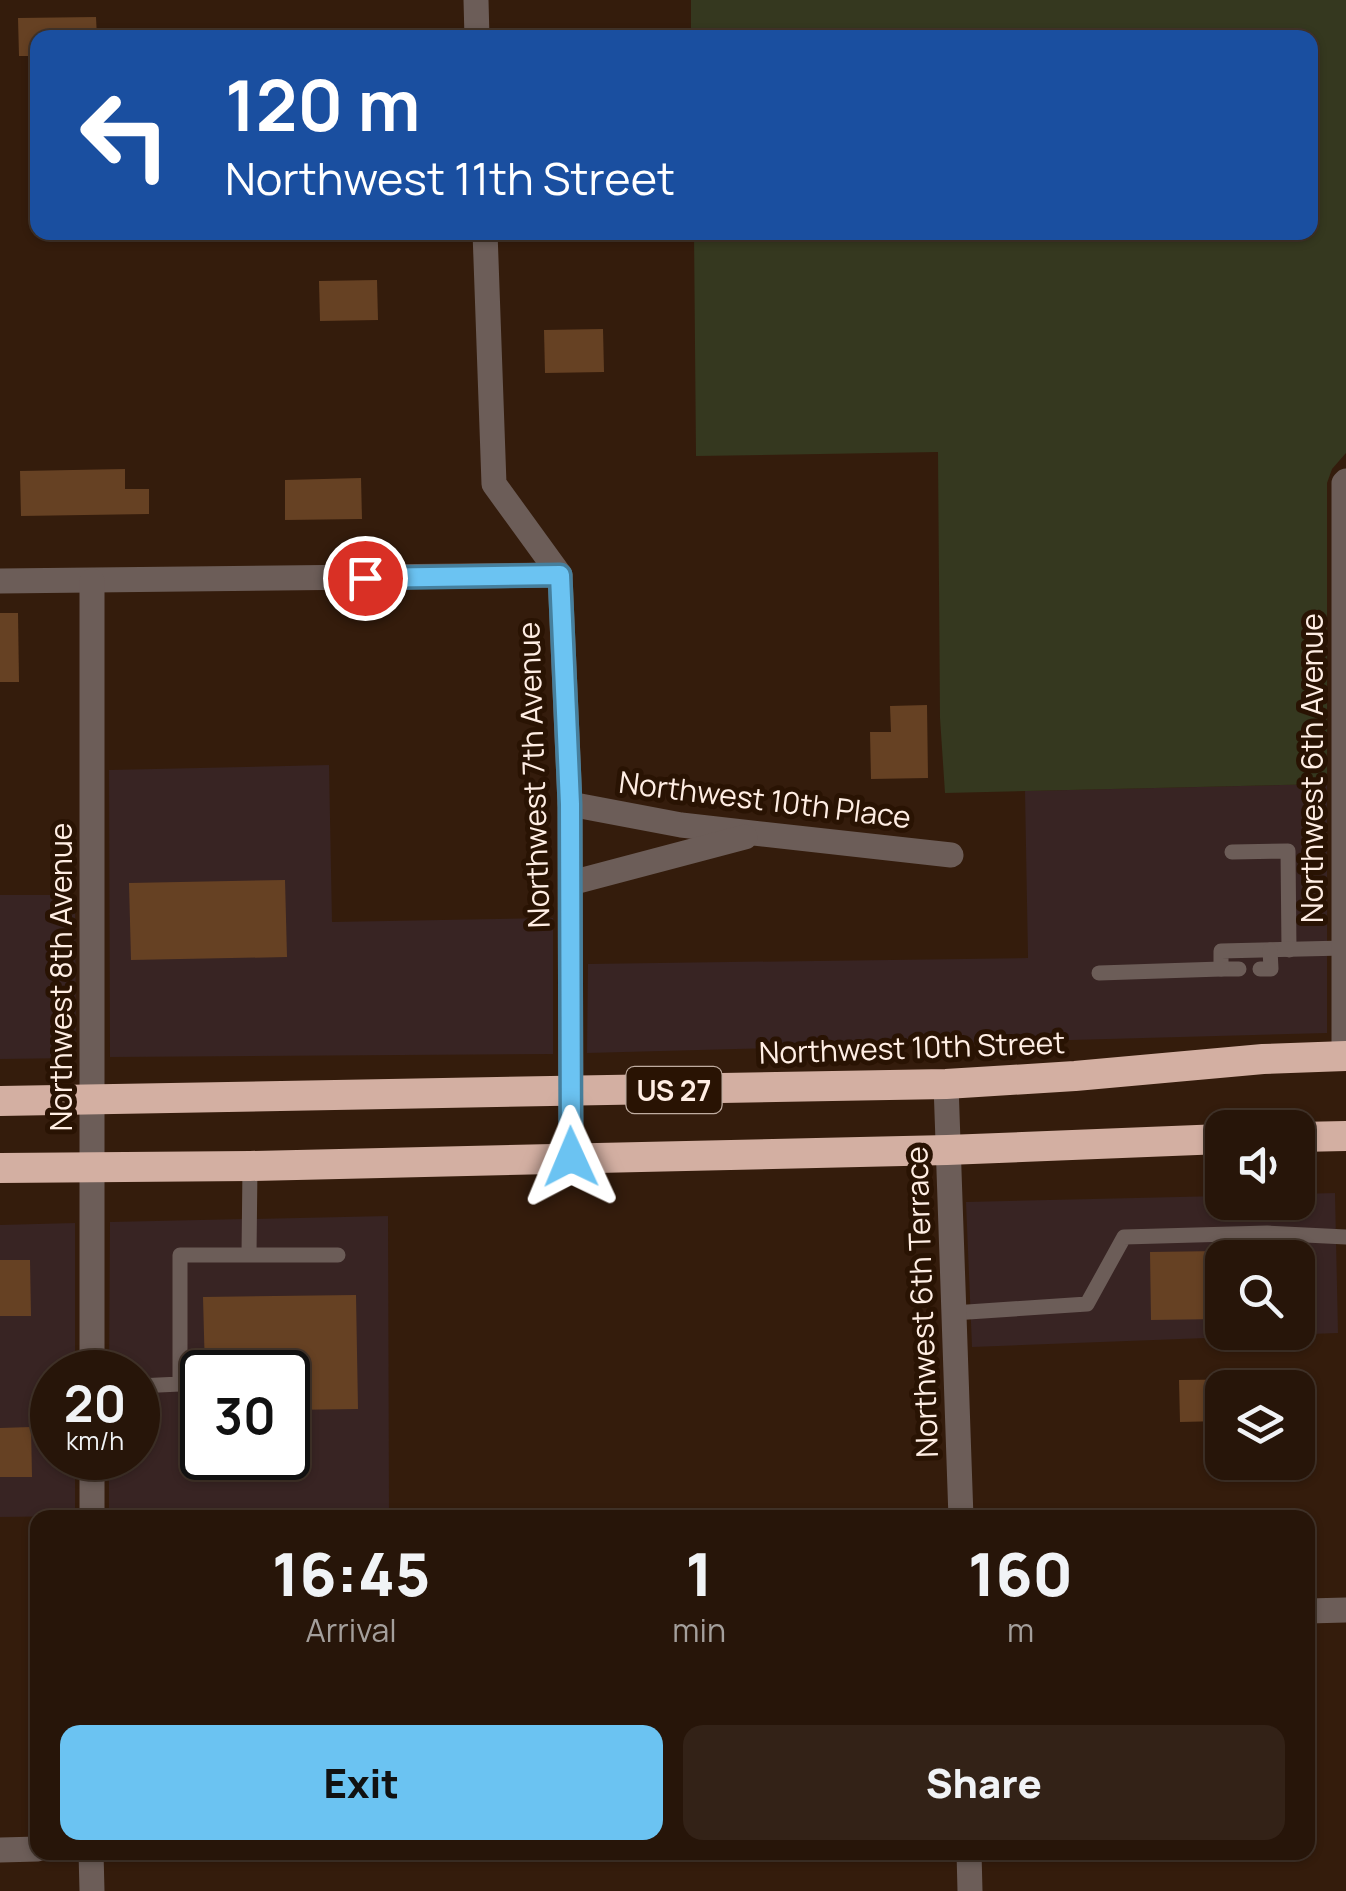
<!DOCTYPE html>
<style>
body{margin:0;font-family:Manrope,sans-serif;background:#332217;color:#f1f3f6;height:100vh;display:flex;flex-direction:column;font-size:38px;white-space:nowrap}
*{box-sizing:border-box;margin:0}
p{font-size:32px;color:#a49f9c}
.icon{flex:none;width:55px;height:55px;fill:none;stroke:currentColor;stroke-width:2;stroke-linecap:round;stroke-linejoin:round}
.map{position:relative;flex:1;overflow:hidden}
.panel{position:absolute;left:30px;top:1510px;width:1285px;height:350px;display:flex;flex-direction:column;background:#271509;border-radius:20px;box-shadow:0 2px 8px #0004,0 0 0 2px #43342a}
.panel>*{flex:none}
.top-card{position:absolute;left:30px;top:30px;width:1288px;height:210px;border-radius:20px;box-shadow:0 2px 8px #0004,0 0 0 2px #43342a;background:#1a4fa0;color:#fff;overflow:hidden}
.controls{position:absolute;left:1205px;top:1110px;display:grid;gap:20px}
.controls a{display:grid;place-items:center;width:110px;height:110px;border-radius:20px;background:#271509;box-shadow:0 2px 8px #0004,0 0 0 2px #43342a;font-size:50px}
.speed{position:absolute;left:30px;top:1350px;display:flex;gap:20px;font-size:50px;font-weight:700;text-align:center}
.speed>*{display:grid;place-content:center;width:130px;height:130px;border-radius:50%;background:#271509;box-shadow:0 2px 8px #0004,0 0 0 2px #43342a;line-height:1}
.speed small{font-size:25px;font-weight:400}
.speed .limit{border:5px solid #111;border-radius:15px;background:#fff;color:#111}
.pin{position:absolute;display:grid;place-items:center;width:85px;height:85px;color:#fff;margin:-42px;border:5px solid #fff;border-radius:50%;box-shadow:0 2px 10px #0007}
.me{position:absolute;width:110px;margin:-55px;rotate:359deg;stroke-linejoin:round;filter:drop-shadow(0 0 8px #0008)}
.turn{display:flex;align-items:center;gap:35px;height:210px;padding:0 30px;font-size:45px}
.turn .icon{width:130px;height:130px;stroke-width:2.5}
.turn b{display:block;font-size:70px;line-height:85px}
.eta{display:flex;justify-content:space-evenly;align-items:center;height:170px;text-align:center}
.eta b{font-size:60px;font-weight:800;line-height:70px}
.button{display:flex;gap:20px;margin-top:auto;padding:20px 30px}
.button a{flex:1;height:115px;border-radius:20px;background:#6bc3f2;color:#111;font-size:40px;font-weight:800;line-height:115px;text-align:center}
.button a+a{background:#332217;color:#f1f3f6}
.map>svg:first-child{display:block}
.commercial{fill:#382423;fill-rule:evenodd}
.green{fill:#35381f}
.building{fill:#664123}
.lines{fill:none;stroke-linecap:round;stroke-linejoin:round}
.lane{stroke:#6c5d58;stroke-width:15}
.street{stroke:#6c5d58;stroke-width:25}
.highway{stroke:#d3afa2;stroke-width:30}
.route-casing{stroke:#467f9d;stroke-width:25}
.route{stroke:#6bc3f2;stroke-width:18}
.labels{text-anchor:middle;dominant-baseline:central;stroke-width:10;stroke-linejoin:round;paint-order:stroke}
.shield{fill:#291303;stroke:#bfaca0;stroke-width:2.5}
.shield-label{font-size:28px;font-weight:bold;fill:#ffeee4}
.street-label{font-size:30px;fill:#ffeee4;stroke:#291303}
</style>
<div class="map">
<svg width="1346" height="1891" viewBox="0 0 1346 1891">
<rect width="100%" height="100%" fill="#341c0c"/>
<g class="commercial">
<path d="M329,765L332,922L553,918V1054L110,1057L109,770Z"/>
<path d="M1327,784V1033L587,1053L588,964L1028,958L1025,791Z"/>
<path d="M0,895H75L76,1058L0,1059Z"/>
<path d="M1335,1193L1338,1333L972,1347L966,1202L1222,1196V1202H1298V1194ZM1222,1258H1298V1332H1222Z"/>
<path d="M388,1216L389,1512L109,1516V1458H138V1372H109L110,1222ZM202,1372H288V1458H202Z"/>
<path d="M75,1223V1372H52V1458H75V1516L0,1517V1225Z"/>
</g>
<path class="green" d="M691,0H1346V453L1332,469L1327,483V784L945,793L940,718L938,452L696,456L694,233L1310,232V38L691,37Z"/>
<g class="building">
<path d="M96,17L97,38H38V56H19L18,18Z"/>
<path d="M377,280L378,320L320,321L319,281Z"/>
<path d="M603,329L604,372L545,373L544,330Z"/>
<path d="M125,469V489H149V514L21,516L20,471Z"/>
<path d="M361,478L362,519L285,520V480Z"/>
<path d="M0,613H18L19,682H0Z"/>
<path d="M927,705L928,778L871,779L870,732H891L890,706Z"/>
<path d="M285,880L287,957L131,960L129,883Z"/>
<path d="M1295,1250V1258H1222V1319L1151,1320L1150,1252Z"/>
<path d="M0,1260H30L31,1316H0Z"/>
<path d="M356,1295L358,1409L288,1410V1372H205L203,1297Z"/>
<path d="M1274,1379L1275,1388H1222V1421L1180,1422L1179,1380Z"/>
<path d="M31,1427L32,1477H0V1428Z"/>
</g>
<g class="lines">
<g class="lane">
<path d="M1232,852L1288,851L1289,950"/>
<path d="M1239,969H1221V951L1344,948"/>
<path d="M1260,969H1271L1270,950"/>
<path d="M1099,973L1221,969"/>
<path d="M249,1254L250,1166"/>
<path d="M953,1313L1087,1304L1124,1237L1267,1233L1346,1237"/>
<path d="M138,1386L180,1384V1255H338"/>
</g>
<g class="street">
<path d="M476,0L477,38"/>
<path d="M485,232L494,484L560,575L570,804L571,1157"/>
<path d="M0,581L560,575"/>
<path d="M92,581V1372"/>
<path d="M570,804L681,825L951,855"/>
<path d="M571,883L745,837"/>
<path d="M1344,1056V483L1346,481"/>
<path d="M946,1084L961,1518"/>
<path d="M92,1518V1458"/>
<path d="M1308,1611L1346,1610"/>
<path d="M0,1850L38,1849"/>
<path d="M91,1852L92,1891"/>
<path d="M969,1852L970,1891"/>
</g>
<g class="highway">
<path d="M0,1101L946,1084L1075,1076L1263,1059L1346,1056"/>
<path d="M1298,1137L1346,1136"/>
<path d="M0,1168L250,1166L947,1150L1222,1139"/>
</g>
</g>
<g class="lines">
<defs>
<path id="route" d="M365,578L560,575L570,804L571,1157"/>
</defs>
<use href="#route" class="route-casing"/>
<use href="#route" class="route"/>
</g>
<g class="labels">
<rect class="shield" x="626.5" y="1067" width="95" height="46" rx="8"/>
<g class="shield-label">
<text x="674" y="1090">US 27</text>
</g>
<g class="street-label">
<text transform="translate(1311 768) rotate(-90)">Northwest 6th Avenue</text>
<text transform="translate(533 775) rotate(-92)">Northwest 7th Avenue</text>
<text transform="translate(765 799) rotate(7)">Northwest 10th Place</text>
<text transform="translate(60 977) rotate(-90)">Northwest 8th Avenue</text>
<text transform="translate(912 1047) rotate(-2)">Northwest 10th Street</text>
<text transform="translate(921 1302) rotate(-92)">Northwest 6th Terrace</text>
</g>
</g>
</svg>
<div class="controls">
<a><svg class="icon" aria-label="sound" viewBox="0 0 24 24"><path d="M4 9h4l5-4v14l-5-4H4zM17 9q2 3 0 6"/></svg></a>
<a><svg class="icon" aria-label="search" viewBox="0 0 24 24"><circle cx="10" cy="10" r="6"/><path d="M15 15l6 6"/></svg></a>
<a><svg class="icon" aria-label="layers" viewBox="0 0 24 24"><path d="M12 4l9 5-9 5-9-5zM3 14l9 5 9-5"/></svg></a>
</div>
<div class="speed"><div>20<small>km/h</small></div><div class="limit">30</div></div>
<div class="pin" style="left:365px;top:578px;background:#d93025"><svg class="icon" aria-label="arrive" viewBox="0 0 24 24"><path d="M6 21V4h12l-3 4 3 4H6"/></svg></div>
<svg class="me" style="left:571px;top:1157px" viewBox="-20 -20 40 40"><path d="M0-17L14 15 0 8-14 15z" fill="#6bc3f2" stroke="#fff" stroke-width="4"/></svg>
<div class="top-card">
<div class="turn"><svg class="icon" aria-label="left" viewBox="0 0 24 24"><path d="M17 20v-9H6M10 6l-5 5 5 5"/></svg><div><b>120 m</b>Northwest 11th Street</div></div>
</div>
<section class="panel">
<div class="eta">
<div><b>16:45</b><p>Arrival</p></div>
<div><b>1</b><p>min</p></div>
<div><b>160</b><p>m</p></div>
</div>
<div class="button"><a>Exit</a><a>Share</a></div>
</section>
</div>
